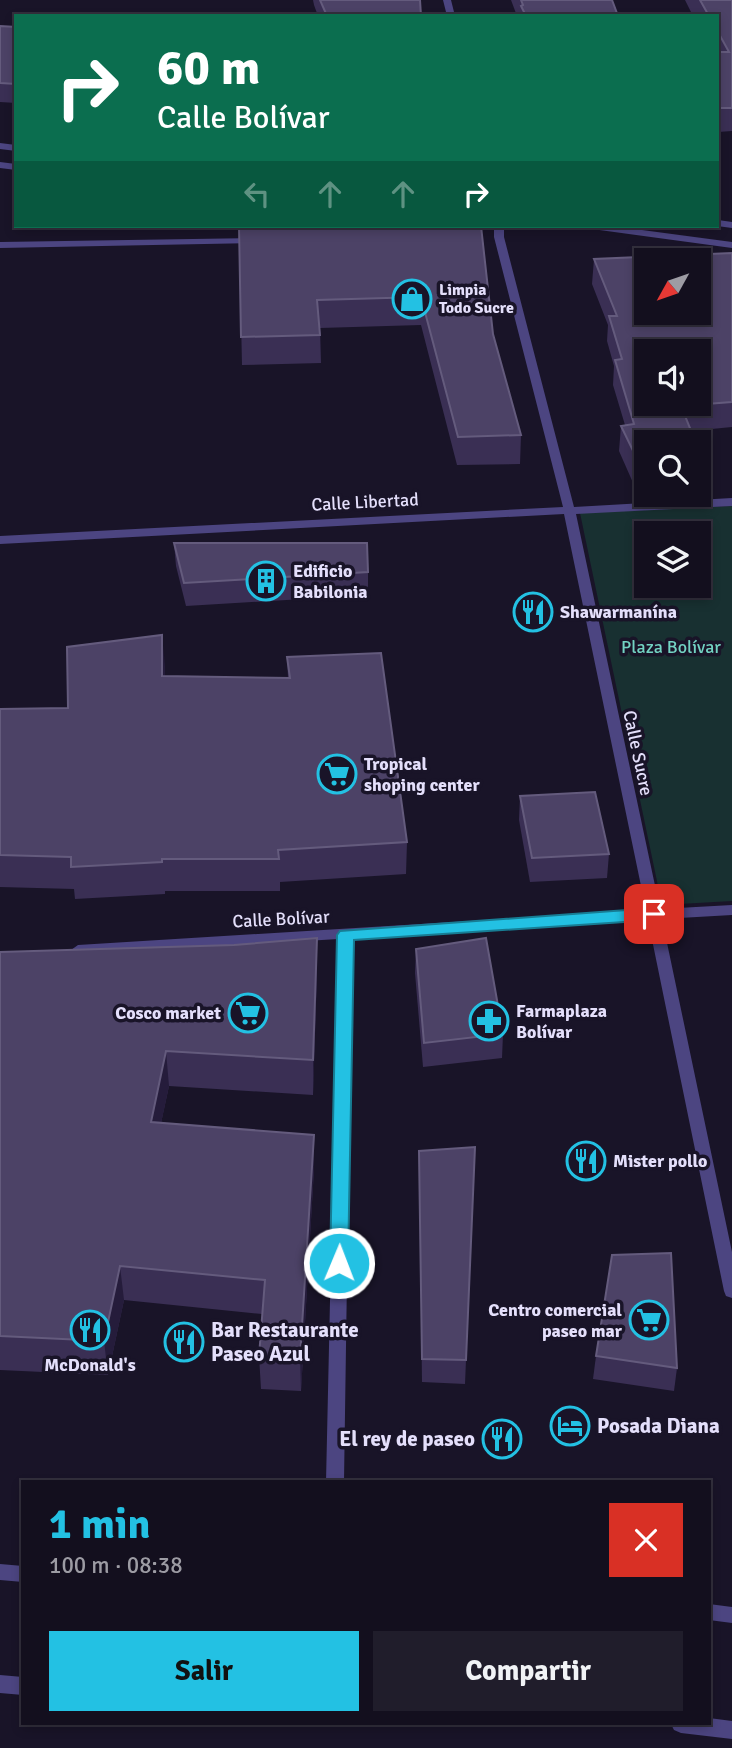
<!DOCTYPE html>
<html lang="es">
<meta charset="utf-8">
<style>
body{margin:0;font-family:Signika,sans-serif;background:#201d2b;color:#f1f3f6;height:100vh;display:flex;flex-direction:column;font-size:26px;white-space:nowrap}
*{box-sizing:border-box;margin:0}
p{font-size:23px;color:#9d9ca4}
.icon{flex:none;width:38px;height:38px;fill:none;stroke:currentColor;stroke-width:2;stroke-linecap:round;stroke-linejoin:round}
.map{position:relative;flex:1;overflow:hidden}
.drawer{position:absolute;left:21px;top:1480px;width:690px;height:245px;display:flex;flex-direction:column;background:#130f1e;border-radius:0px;box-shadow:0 4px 10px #0003,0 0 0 2px #322f3c}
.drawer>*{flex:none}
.guide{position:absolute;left:14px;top:14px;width:705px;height:214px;border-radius:0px;box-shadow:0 4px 10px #0003,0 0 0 2px #322f3c;background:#0b6e4f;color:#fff;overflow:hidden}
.needle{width:46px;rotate:230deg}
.tools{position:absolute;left:634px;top:248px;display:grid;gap:14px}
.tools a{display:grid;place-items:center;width:77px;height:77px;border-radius:0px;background:#130f1e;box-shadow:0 4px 10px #0003,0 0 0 2px #322f3c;font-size:35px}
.pin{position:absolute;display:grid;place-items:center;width:60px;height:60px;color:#fff;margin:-30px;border-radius:14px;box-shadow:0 4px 10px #0006}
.me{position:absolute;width:77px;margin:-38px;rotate:1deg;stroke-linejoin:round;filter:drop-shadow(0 0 5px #0008)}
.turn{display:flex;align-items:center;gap:24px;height:147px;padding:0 28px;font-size:32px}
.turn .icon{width:91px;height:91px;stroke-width:2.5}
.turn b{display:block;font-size:49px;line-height:60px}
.lanes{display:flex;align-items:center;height:66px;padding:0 28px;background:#0003;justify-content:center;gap:35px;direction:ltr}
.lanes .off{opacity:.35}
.round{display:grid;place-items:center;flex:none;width:74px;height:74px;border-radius:0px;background:#201d2b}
.head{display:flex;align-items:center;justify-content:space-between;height:119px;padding:0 28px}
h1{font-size:42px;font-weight:700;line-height:52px;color:#23c1e3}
.button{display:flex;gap:14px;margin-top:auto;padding:14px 28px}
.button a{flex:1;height:80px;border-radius:0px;background:#23c1e3;color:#111;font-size:28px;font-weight:700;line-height:80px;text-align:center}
.button a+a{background:#201d2b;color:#f1f3f6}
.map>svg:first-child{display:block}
.green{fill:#183031;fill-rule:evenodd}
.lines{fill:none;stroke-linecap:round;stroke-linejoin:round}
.minor{fill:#4c4581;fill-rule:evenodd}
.tertiary{fill:#4c4581;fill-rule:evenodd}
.wall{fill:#3a2f54}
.shaded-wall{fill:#251c3b}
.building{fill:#4c4266;stroke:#645b7d;stroke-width:2;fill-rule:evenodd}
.route{fill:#23c1e3;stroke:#177d94;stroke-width:2}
.labels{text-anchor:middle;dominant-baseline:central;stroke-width:7;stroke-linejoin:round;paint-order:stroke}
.far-poi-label{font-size:16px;font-weight:bold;fill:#e4dffb;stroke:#191428;text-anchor:start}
.street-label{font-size:18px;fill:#e4dffb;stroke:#191428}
.poi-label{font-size:18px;font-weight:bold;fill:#e4dffb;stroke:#191428;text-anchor:start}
.park-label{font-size:18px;fill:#73d3c3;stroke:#191428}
.near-poi-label{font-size:21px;font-weight:bold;fill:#e4dffb;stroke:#191428;text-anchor:start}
</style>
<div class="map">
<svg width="732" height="1748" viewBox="0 0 732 1748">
<rect width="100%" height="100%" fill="#191428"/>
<path class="green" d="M732,506V901L662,905L580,513ZM646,534H698V586H646Z"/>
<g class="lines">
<g class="minor">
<path d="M443,0H451L455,16H447Z"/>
<path d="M0,143L16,145V151L0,149Z"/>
<path d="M0,162L16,164V170L0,168Z"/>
<path d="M718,220L732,222V228L717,226Z"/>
<path d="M494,226H504V237L574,507L732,498V506L576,514L660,909L732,905V915L662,919L732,1252V1298L726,1296L724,1291L648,920L352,938L344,1482H326L338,939L78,955L71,950L78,945L646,910L564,514L0,544V536L563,507L494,237Z"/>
<path d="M587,226H612L732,242V248L592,229Z"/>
<path d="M256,238L261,241L260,243L0,248V242Z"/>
</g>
<g class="tertiary">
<path d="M0,1564L23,1566V1582L0,1580Z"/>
<path d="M709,1604L732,1607V1623L709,1620Z"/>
<path d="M0,1675L23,1677V1695L0,1693Z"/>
<path d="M709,1718L732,1721V1739L681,1733L674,1730L671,1724H709Z"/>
</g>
</g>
<g class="wall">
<path d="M313,0H420L421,16H318L314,5Z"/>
<path d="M511,0H612L618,16H517Z"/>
<path d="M685,0H732V131L718,132V16H693Z"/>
<path d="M0,26L16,27V103L0,102Z"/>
<path d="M239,226H481L493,334L521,435L520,464L457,465L421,325L320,328L321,363L242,365Z"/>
<path d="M732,253V427L691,431L646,443V484L634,485L619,451L621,426L625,425L613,385L614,366L607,341L608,325L592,284L594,259Z"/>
<path d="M698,449L700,454L698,471Z"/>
<path d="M174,543L368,572V595L186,606L176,566Z"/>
<path d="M287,657L407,842L406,874L280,882V891H165V894L75,899L74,889L0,887V709L68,708L165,666V676L288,678Z"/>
<path d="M520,796L609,854L607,878L530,882L519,820Z"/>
<path d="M317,938V973L313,1095L169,1086L161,1123L314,1169L301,1391L261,1389L259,1356L262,1314L124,1300L108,1375L0,1370V952L234,945Z"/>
<path d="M416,949L503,1034L502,1058L423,1067L415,973Z"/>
<path d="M475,1147L465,1384L422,1382L419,1151Z"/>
<path d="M596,1356L677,1368L674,1391L593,1379Z"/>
</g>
<g class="shaded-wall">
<path d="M162,635L165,666V708L162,676Z"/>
<path d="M317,938V973L313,1095V1060Z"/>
<path d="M166,1051L169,1086L154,1156L151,1122Z"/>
<path d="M314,1135V1169L301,1391L300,1358Z"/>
<path d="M120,1266L124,1300L108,1375L104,1341Z"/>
</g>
<g class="building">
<path d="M320,0H420L421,16H327Z"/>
<path d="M521,0H612L618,16H526L521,6L523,5Z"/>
<path d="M700,0H732V108H718V52H729L718,32V16H709Z"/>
<path d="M0,26L16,27V84L0,83Z"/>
<path d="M239,226H481L493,334L521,435L458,437L421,297L317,300L320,335L241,337Z"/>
<path d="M732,253V402L681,406L696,443H646V459H637L621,426L634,424L615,360L622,359L609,316H617L594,259ZM646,261H698V313H646ZM646,352H698V404H646Z"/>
<path d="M174,543H367L368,572L184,583Z"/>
<path d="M162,635V676L290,678L287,657L381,653L407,842L278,850L279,859H162V862L71,867V857L0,855V709L68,708L67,647Z"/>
<path d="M595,792L609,854L532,858L520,796Z"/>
<path d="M317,938L313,1060L166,1051L151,1122L314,1135L300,1358L259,1356L265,1280L120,1266L104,1341L0,1336V952L234,945Z"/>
<path d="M486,938L503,1034L424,1043L416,949Z"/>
<path d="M475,1147L466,1360L422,1359L419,1151Z"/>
<path d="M671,1253L677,1368L596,1356L612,1255Z"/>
</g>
<path class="route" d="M654,908L662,914L654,920L354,940L348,1263L346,1269L339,1271L333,1269L330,1263L337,935L340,931Z"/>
<defs>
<symbol id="shop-ring" viewBox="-11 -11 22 22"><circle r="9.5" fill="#191428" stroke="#23c1e3" stroke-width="1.5"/><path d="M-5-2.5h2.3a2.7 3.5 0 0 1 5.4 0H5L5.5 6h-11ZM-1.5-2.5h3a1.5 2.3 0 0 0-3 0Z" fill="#23c1e3"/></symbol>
<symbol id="building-ring" viewBox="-11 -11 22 22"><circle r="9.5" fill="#191428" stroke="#23c1e3" stroke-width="1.5"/><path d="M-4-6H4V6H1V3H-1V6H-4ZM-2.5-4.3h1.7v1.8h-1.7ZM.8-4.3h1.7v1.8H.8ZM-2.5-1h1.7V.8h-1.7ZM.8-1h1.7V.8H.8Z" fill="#23c1e3"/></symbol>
<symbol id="restaurant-ring" viewBox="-11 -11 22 22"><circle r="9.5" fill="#191428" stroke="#23c1e3" stroke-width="1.5"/><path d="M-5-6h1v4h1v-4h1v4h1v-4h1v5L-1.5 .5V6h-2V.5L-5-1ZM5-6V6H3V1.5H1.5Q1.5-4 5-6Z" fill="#23c1e3"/></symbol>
<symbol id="supermarket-ring" viewBox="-11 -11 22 22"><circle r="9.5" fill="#191428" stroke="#23c1e3" stroke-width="1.5"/><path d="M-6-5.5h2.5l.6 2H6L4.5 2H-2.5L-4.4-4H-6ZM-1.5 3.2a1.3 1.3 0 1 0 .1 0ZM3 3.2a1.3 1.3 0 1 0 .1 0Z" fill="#23c1e3"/></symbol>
<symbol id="pharmacy-ring" viewBox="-11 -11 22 22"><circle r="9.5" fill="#191428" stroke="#23c1e3" stroke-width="1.5"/><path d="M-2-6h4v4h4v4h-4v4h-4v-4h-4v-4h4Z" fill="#23c1e3"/></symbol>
<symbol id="hotel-ring" viewBox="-11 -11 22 22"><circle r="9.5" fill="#191428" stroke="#23c1e3" stroke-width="1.5"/><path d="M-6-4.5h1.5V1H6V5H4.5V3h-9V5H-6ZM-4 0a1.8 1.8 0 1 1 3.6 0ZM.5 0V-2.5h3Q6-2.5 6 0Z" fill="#23c1e3"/></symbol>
</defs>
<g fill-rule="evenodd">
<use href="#shop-ring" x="390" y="277" width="44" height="44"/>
<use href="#building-ring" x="244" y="559" width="44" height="44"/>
<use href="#restaurant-ring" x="511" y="590" width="44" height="44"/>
<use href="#supermarket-ring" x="315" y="752" width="44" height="44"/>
<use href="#supermarket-ring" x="226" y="991" width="44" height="44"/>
<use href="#pharmacy-ring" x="467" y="999" width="44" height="44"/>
<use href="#restaurant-ring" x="564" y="1139" width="44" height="44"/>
<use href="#supermarket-ring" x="627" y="1298" width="44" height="44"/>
<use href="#restaurant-ring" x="68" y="1308" width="44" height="44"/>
<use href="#restaurant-ring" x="162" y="1320" width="44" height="44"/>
<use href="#hotel-ring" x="548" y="1404" width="44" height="44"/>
<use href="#restaurant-ring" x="480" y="1417" width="44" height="44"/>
</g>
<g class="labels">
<g class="far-poi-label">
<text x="439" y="290">Limpia<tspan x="439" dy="18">Todo Sucre</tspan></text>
</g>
<g class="street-label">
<text transform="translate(365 502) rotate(-3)">Calle Libertad</text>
<text transform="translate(638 753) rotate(78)">Calle Sucre</text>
<text transform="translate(281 919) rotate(-3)">Calle Bolívar</text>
</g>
<g class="poi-label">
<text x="293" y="571">Edificio<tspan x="293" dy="21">Babilonia</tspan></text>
<text x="560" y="612">Shawarmanína</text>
<text x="364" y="764">Tropical<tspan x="364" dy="21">shoping center</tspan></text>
<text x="516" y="1011">Farmaplaza<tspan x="516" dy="21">Bolívar</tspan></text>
<text x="221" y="1013" text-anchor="end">Cosco market</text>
<text x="613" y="1161">Mister pollo</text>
<text x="622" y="1310" text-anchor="end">Centro comercial<tspan x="622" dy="21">paseo mar</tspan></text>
<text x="90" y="1365" text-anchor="middle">McDonald's</text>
</g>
<g class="park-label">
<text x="671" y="647">Plaza Bolívar</text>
</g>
<g class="near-poi-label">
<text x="211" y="1330">Bar Restaurante<tspan x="211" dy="24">Paseo Azul</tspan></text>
<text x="597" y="1426">Posada Diana</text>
<text x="475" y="1439" text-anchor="end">El rey de paseo</text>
</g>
</g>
</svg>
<div class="tools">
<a><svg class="needle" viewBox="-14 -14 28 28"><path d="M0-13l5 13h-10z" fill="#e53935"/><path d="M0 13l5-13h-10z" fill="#9d9ca4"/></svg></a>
<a><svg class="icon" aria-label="sound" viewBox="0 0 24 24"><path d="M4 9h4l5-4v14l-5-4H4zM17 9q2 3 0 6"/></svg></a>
<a><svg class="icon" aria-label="search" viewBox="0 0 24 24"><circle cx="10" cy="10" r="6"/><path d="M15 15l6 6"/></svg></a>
<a><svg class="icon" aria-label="layers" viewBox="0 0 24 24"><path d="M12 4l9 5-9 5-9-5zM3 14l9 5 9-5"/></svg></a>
</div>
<div class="pin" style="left:654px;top:914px;background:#d93025"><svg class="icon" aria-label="arrive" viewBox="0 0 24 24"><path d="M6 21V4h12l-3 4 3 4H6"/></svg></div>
<svg class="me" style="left:339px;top:1263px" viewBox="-20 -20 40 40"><circle r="17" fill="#23c1e3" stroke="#fff" stroke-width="3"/><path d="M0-11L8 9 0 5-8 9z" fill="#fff"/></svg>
<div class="guide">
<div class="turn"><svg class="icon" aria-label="right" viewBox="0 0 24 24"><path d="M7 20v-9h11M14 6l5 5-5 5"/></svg><div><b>60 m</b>Calle Bolívar</div></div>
<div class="lanes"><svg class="icon off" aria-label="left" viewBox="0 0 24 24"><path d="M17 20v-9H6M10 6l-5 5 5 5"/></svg><svg class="icon off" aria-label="ahead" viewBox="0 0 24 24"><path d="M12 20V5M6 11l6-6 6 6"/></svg><svg class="icon off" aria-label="ahead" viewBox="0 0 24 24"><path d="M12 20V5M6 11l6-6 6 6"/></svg><svg class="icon" aria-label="right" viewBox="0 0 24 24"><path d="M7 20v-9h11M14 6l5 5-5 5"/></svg></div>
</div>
<section class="drawer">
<div class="head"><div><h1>1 min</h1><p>100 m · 08:38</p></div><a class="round" style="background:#d93025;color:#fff"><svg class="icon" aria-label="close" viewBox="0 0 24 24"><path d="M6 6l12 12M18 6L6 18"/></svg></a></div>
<div class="button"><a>Salir</a><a>Compartir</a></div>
</section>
</div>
